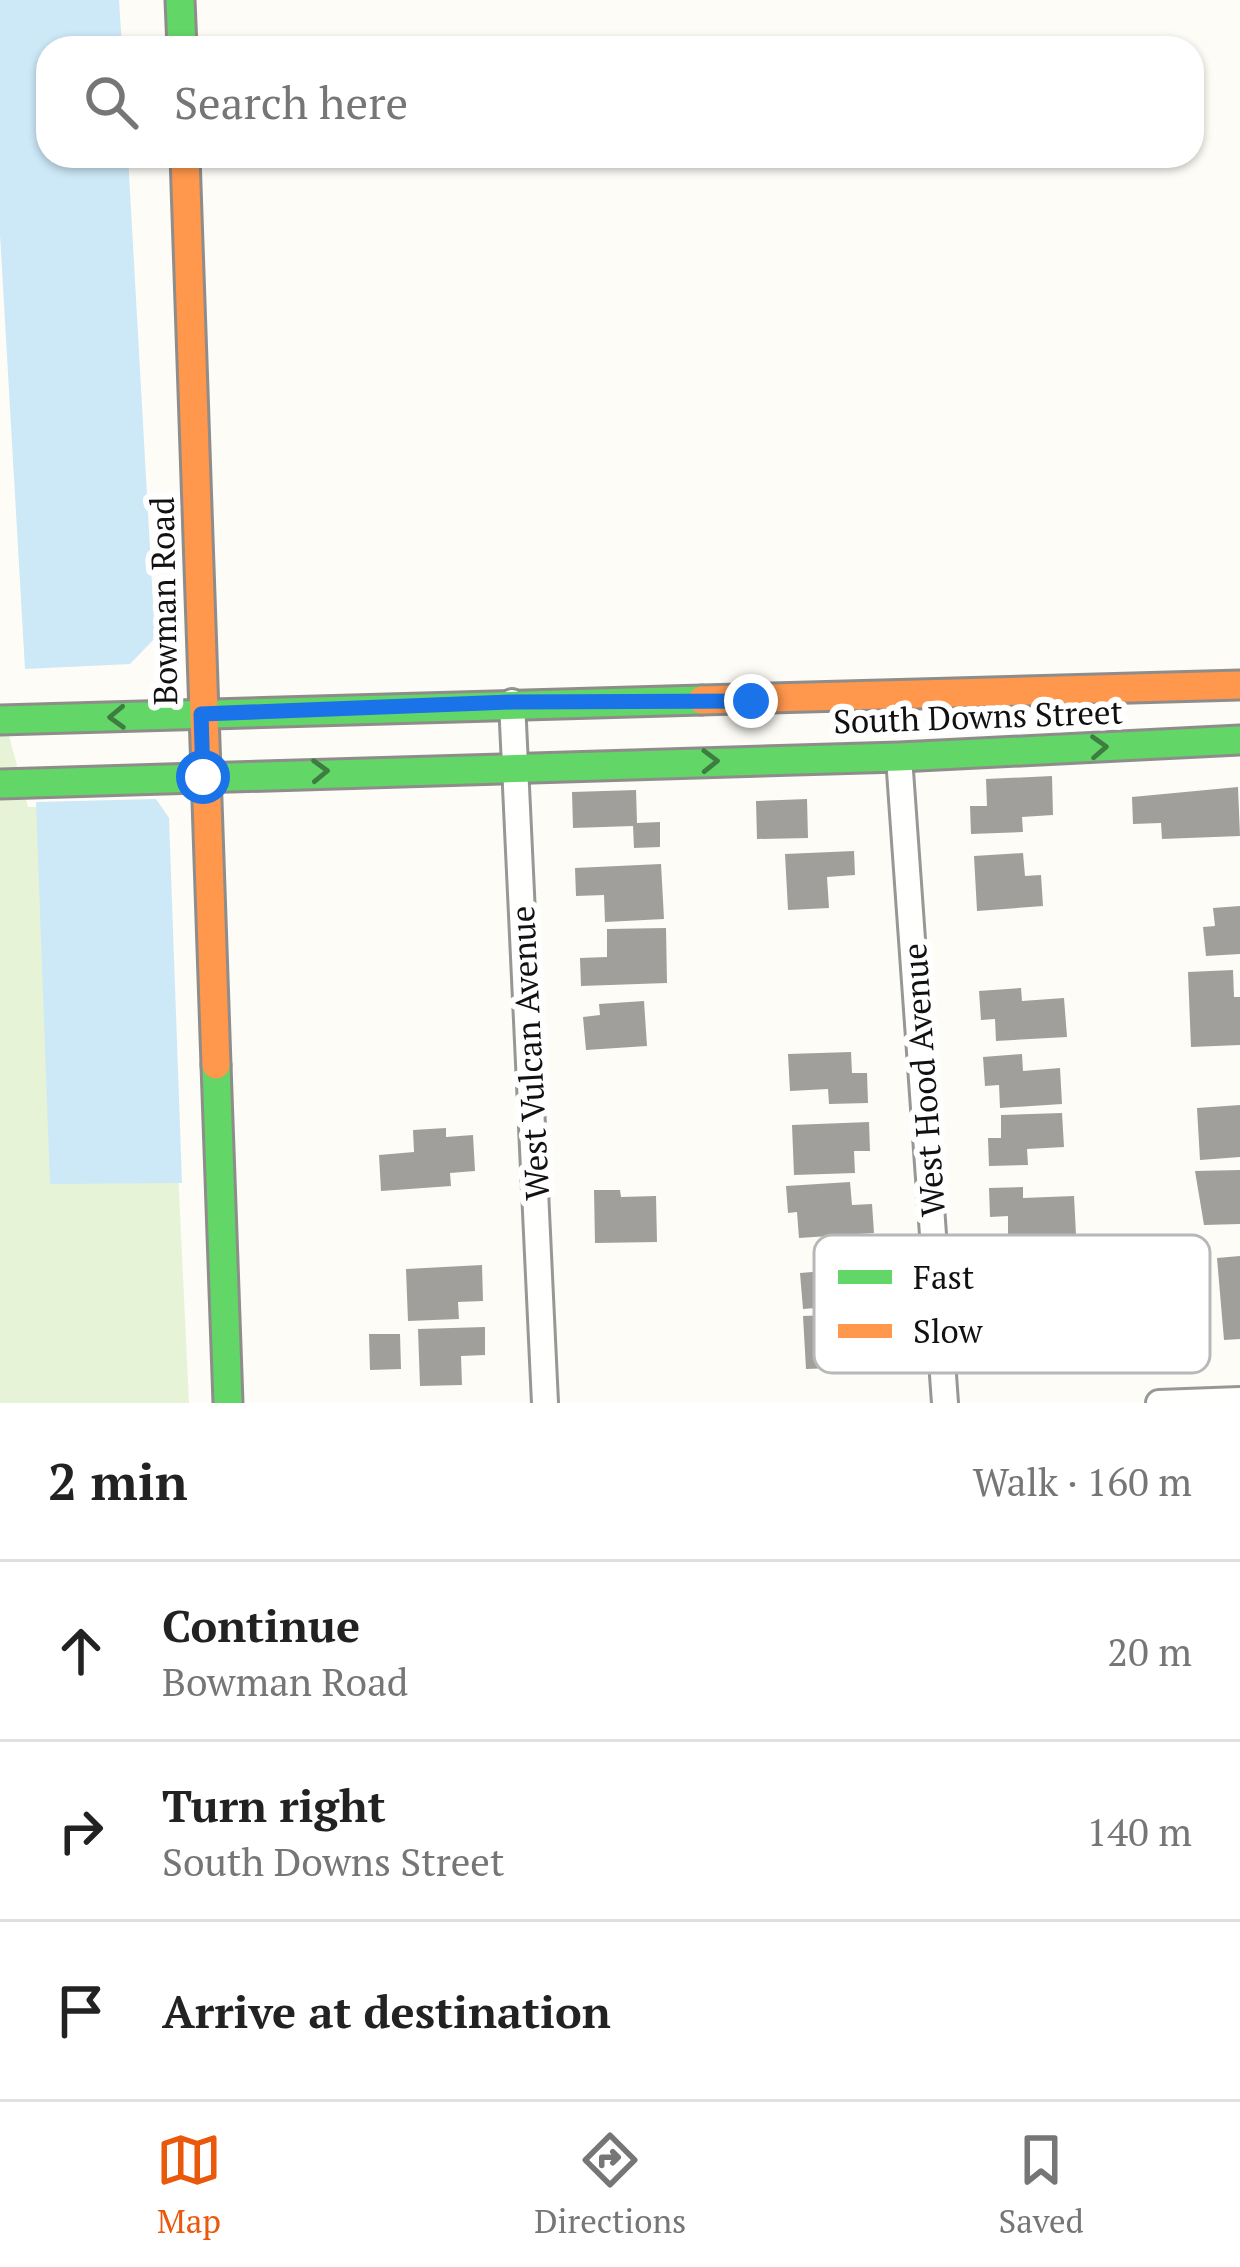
<!DOCTYPE html>
<meta charset="utf-8">
<style>
body{margin:0;font-family:"PT Serif",serif;background:#f6f6f6;color:#222}
.stop{position:absolute;width:36px;height:36px;margin:-27px;border:9px solid #1a73e8;border-radius:50%;background:#fff}
.stop.end{background:#1a73e8;border-color:#fff;box-shadow:0 3px 12px #0008}
.list{margin:0;padding:0;list-style:none}
h2{display:flex;justify-content:space-between;align-items:center;height:156px;margin:0;padding:0 48px;font-size:51px}
h2 small{font-size:39px;font-weight:400;color:#767676}
.list li{display:grid;grid-template-columns:78px 1fr auto;gap:36px;align-items:center;box-sizing:border-box;height:180px;padding:0 48px;border-top:3px solid #e0e0e0}
.list b{display:block;font-size:45px;white-space:nowrap}
.list p{margin:0;font-size:39px;white-space:nowrap;color:#767676}
.list em{font-size:39px;font-style:normal;color:#767676}
.icon{flex:none;width:66px;height:66px;fill:none;stroke:currentColor;stroke-width:2;stroke-linecap:round;stroke-linejoin:round}
.map{position:relative;flex:none;width:1240px;height:1403px;overflow:hidden}
.search{position:absolute;background:#fff;box-shadow:0 3px 9px #0004;left:36px;right:36px;top:36px;height:132px;display:flex;align-items:center;gap:30px;box-sizing:border-box;padding:0 42px;border-radius:36px;color:#767676;font-size:45px}
.sheet{height:696px;background:#fff}
nav{display:flex;justify-content:space-around;align-items:center;box-sizing:border-box;height:168px;border-top:3px solid #e0e0e0;background:#fff;font-size:33px;color:#767676}
nav a{display:grid;justify-items:center;gap:6px}
nav .on{color:#ea580c}
.map>svg:first-child{display:block}
.green{fill:#e7f3d7}
.water{fill:#cde8f7}
.building{fill:#a19f9c}
.lines{fill:none;stroke-linecap:round;stroke-linejoin:round}
.street-casing{stroke:#979795;stroke-width:30}
.fast-casing{stroke:#8e8d8b;stroke-width:33}
.slow-casing{stroke:#8e8d8b;stroke-width:33}
.street{stroke:#fffffe;stroke-width:24}
.fast{stroke:#63d668;stroke-width:27}
.slow{stroke:#ff974d;stroke-width:27}
.oneway{stroke:#3e7d41}
.route{stroke:#1a73e8;stroke-width:15}
.labels{text-anchor:middle;dominant-baseline:central;stroke-width:12;stroke-linejoin:round;paint-order:stroke}
.street-label{font-size:33px;fill:#111;stroke:#fff}
.key{fill:#fff;stroke:#b8b8b8;stroke-width:3}
.key-label{font-size:33px;fill:#111}
</style>
<div class="map">
<svg width="1240" height="1403" viewBox="0 0 1240 1403">
<rect width="100%" height="100%" fill="#fdfcf7"/>
<!-- green -->
<path class="green" d="M 0,702 L 28,807 L 161,809 L 189,1403 L 0,1403 Z"/>
<!-- water -->
<g class="water">
<path d="M 0,0 L 119,0 L 122,48 L 48,48 L 48,156 L 128,156 L 155,638 L 130,664 L 25,669 L 0,234 Z"/>
<path d="M 156,799 L 169,818 L 182,1183 L 50,1184 L 36,802 Z"/>
</g>
<!-- building -->
<g class="building">
<path d="M 1052,776 L 1053,815 L 1022,817 L 1023,832 L 971,834 L 970,806 L 987,806 L 986,779 Z"/>
<path d="M 1238,787 L 1240,836 L 1162,839 L 1161,823 L 1133,824 L 1132,797 Z"/>
<path d="M 636,790 L 637,823 L 660,822 L 660,847 L 634,848 L 633,826 L 573,828 L 572,792 Z"/>
<path d="M 807,799 L 808,838 L 757,839 L 756,801 Z"/>
<path d="M 854,851 L 855,875 L 827,877 L 829,908 L 788,910 L 785,854 Z"/>
<path d="M 1023,853 L 1025,876 L 1041,875 L 1043,906 L 977,911 L 974,856 Z"/>
<path d="M 661,864 L 664,919 L 605,922 L 604,895 L 576,896 L 575,868 Z"/>
<path d="M 1240,906 L 1240,954 L 1206,956 L 1203,927 L 1215,926 L 1213,908 Z"/>
<path d="M 666,928 L 667,983 L 581,986 L 580,958 L 607,957 L 607,929 Z"/>
<path d="M 1233,970 L 1234,997 L 1240,997 L 1240,1045 L 1191,1047 L 1188,972 Z"/>
<path d="M 1021,988 L 1022,1001 L 1064,998 L 1067,1037 L 996,1041 L 995,1019 L 981,1020 L 979,991 Z"/>
<path d="M 644,1001 L 647,1046 L 586,1050 L 583,1017 L 600,1015 L 599,1004 Z"/>
<path d="M 851,1052 L 852,1073 L 867,1073 L 868,1103 L 829,1104 L 828,1089 L 790,1091 L 788,1054 Z"/>
<path d="M 1022,1054 L 1023,1071 L 1060,1068 L 1062,1104 L 1000,1108 L 999,1085 L 985,1086 L 983,1057 Z"/>
<path d="M 1240,1105 L 1240,1157 L 1200,1160 L 1197,1108 Z"/>
<path d="M 1062,1113 L 1064,1147 L 1027,1149 L 1028,1165 L 989,1166 L 988,1138 L 1001,1138 L 1001,1115 Z"/>
<path d="M 869,1122 L 870,1151 L 854,1151 L 855,1173 L 794,1175 L 792,1125 Z"/>
<path d="M 446,1128 L 446,1137 L 473,1135 L 475,1171 L 450,1173 L 451,1186 L 381,1191 L 379,1155 L 414,1152 L 413,1130 Z"/>
<path d="M 1240,1170 L 1240,1224 L 1204,1225 L 1195,1171 Z"/>
<path d="M 850,1182 L 852,1205 L 872,1204 L 874,1233 L 799,1238 L 797,1212 L 788,1213 L 786,1186 Z"/>
<path d="M 1023,1187 L 1023,1198 L 1074,1196 L 1076,1235 L 1008,1237 L 1008,1216 L 990,1217 L 989,1188 Z"/>
<path d="M 594,1190 L 620,1190 L 621,1197 L 656,1196 L 657,1242 L 595,1243 Z"/>
<path d="M 875,1253 L 877,1280 L 863,1281 L 864,1304 L 803,1309 L 800,1273 L 836,1270 L 835,1256 Z"/>
<path d="M 1240,1256 L 1240,1339 L 1224,1340 L 1217,1258 Z"/>
<path d="M 482,1265 L 483,1301 L 458,1302 L 459,1319 L 408,1321 L 406,1269 Z"/>
<path d="M 879,1313 L 881,1345 L 859,1346 L 860,1367 L 806,1369 L 803,1316 Z"/>
<path d="M 485,1327 L 485,1355 L 461,1356 L 462,1385 L 420,1386 L 418,1329 Z"/>
<path d="M 369,1334 L 400,1334 L 401,1369 L 370,1370 Z"/>
</g>
<g class="lines">
<!-- street casing -->
<g class="street-casing">
<g id="street">
<path d="M 512,702 L 545,1403"/>
<path d="M 899,757 L 945,1403"/>
<path d="M 1159,1403 L 1240,1400"/>
</g>
</g>
<!-- fast casing -->
<g class="fast-casing">
<g id="fast">
<path d="M 180,0 L 182,48"/>
<path d="M 0,720 L 702,700"/>
<path d="M 0,784 L 899,757 L 1240,740"/>
<path d="M 216,1065 L 228,1403"/>
</g>
</g>
<!-- slow casing -->
<g class="slow-casing">
<g id="slow">
<path d="M 185,156 L 216,1065"/>
<path d="M 702,700 L 1240,685"/>
</g>
</g>
<!-- street -->
<use href="#street" class="street"/>
<!-- fast -->
<use href="#fast" class="fast"/>
<!-- slow -->
<use href="#slow" class="slow"/>
</g>
<!-- one-way arrows -->
<defs><path id="oneway-chevron" d="M-2-3.5L2.5 0L-2 3.5" fill="none" stroke-width="1.6" stroke-linecap="round" stroke-linejoin="round" transform="scale(3)"/></defs>
<g class="oneway">
<use href="#oneway-chevron" transform="translate(117 717) rotate(178)"/>
<use href="#oneway-chevron" transform="translate(1099 747) rotate(-3)"/>
<use href="#oneway-chevron" transform="translate(710 761) rotate(-1)"/>
<use href="#oneway-chevron" transform="translate(320 771) rotate(-2)"/>
</g>
<g class="lines">
<!-- route -->
<path class="route" d="M 203,777 L 201,714 L 512,702 L 751,701"/>
</g>
<g class="labels">
<!-- street labels -->
<g class="street-label">
<text transform="translate(163 601) rotate(-91)">Bowman Road</text>
<text transform="translate(978 716) rotate(-2)">South Downs Street</text>
<text transform="translate(529 1053) rotate(-93)">West Vulcan Avenue</text>
<text transform="translate(923 1080) rotate(-94)">West Hood Avenue</text>
</g>
</g>
<!-- legend -->
<rect x="814" y="1235" width="396" height="138" rx="18" class="key"/>
<rect x="838" y="1270" width="54" height="14" fill="#63d668"/>
<rect x="838" y="1324" width="54" height="14" fill="#ff974d"/>
<g class="key-label">
<text x="913" y="1289">Fast</text>
<text x="913" y="1343">Slow</text>
</g>
</svg>
<div class="stop" style="left:203px;top:777px"></div>
<div class="stop end" style="left:751px;top:701px"></div>
<div class="search"><svg class="icon" aria-label="search" viewBox="0 0 24 24"><circle cx="10" cy="10" r="6"/><path d="M15 15l6 6"/></svg>Search here</div>
</div>
<section class="sheet">
<h2>2 min<small>Walk · 160 m</small></h2>
<ul class="list">
<li><svg class="icon" aria-label="ahead" viewBox="0 0 24 24"><path d="M12 20V5M6 11l6-6 6 6"/></svg><div><b>Continue</b><p>Bowman Road</p></div><em>20 m</em></li>
<li><svg class="icon" aria-label="right" viewBox="0 0 24 24"><path d="M7 20v-9h11M14 6l5 5-5 5"/></svg><div><b>Turn right</b><p>South Downs Street</p></div><em>140 m</em></li>
<li><svg class="icon" aria-label="arrive" viewBox="0 0 24 24"><path d="M6 21V4h12l-3 4 3 4H6"/></svg><div><b>Arrive at destination</b></div></li>
</ul>
</section>
<nav>
<a class="on"><svg class="icon" aria-label="map" viewBox="0 0 24 24"><path d="M3 6l6-2 6 2 6-2v14l-6 2-6-2-6 2zM9 4v14M15 6v14"/></svg>Map</a>
<a><svg class="icon" aria-label="directions" viewBox="0 0 24 24"><path d="M12 3l9 9-9 9-9-9zM9 14v-3h6M13 9l2 2-2 2"/></svg>Directions</a>
<a><svg class="icon" aria-label="saved" viewBox="0 0 24 24"><path d="M7 4h10v16l-5-4-5 4z"/></svg>Saved</a>
</nav>
